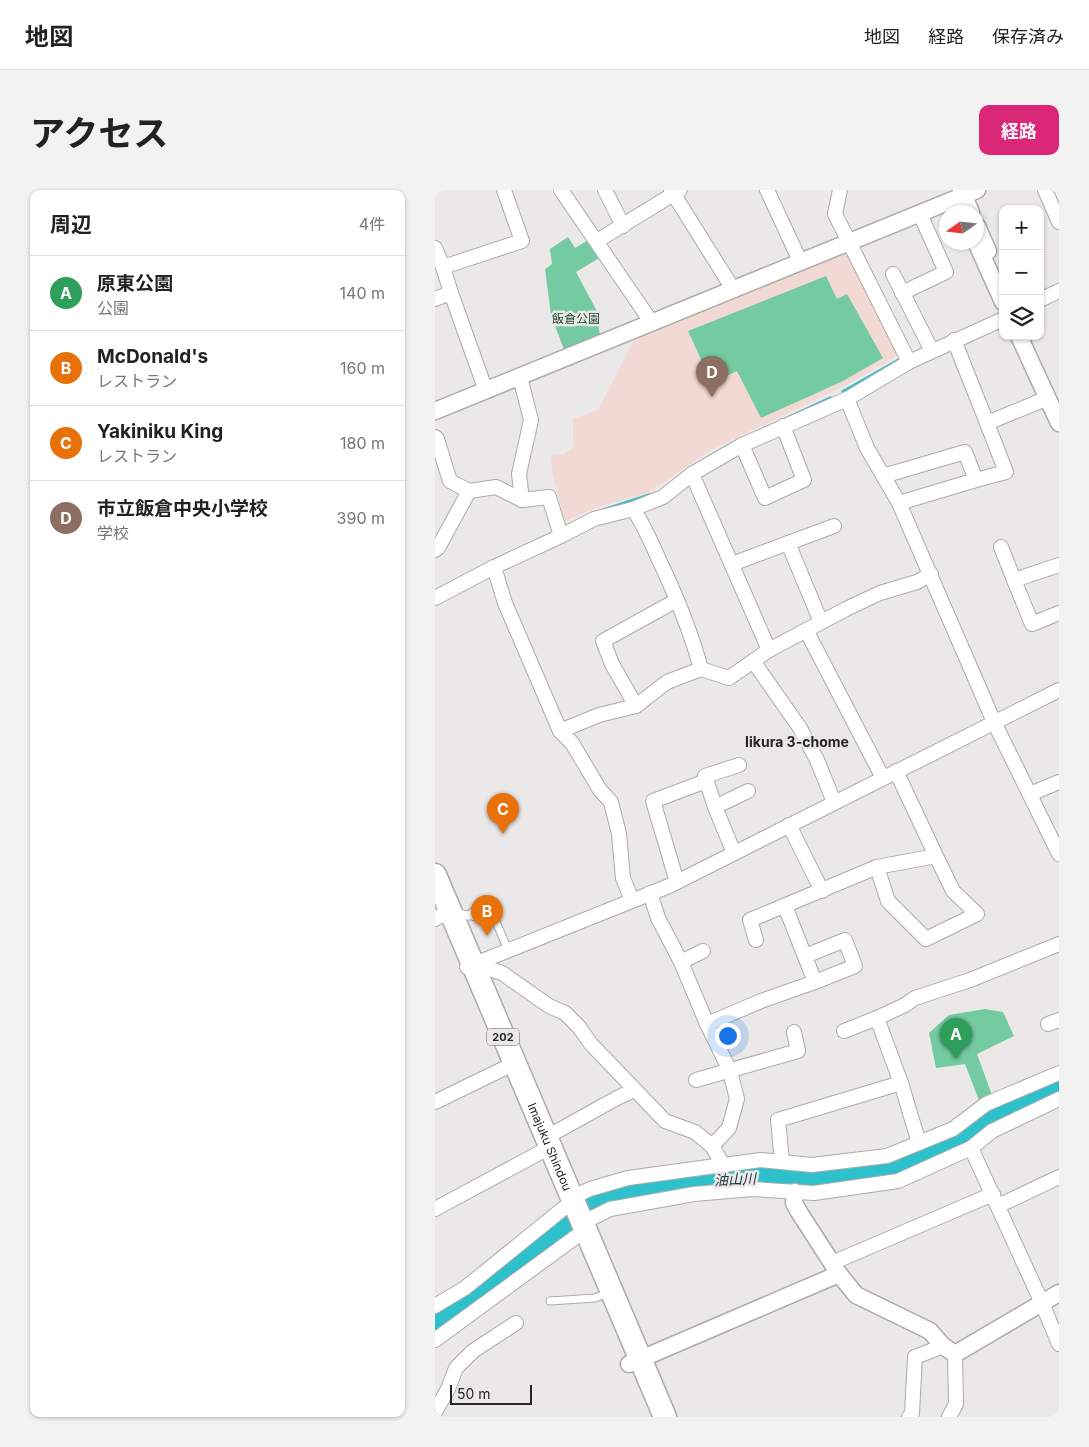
<!DOCTYPE html>
<html lang="ja">
<meta charset="utf-8">
<style>
body{margin:0;font-family:Inter,"Noto Sans JP",sans-serif;background:#f2f2f2;color:#222}
.controls{position:absolute;right:15px;top:15px;display:grid;overflow:hidden;border-radius:10px;box-shadow:0 1px 4px #0004}
.controls button{width:45px;height:45px;display:grid;place-items:center;padding:0;border:0;border-bottom:1px solid #e0e0e0;background:#fff;color:#222;font:25px sans-serif}
.compass{position:absolute;left:504px;top:15px;width:45px;height:45px;border-radius:50%;background:#fff;box-shadow:0 1px 4px #0004;rotate:256deg}
.scale{position:absolute;left:15px;bottom:12px;width:82px;box-sizing:border-box;padding-left:5px;border:2px solid #262526;border-top:0;font-size:14px;line-height:18px;white-space:nowrap;color:#262526;-webkit-text-stroke:4px #ebe8ea;paint-order:stroke}
.you{position:absolute;left:292px;top:845px;width:18px;height:18px;margin:-12px;border:4px solid #fff;border-radius:50%;background:#1a73e8;box-shadow:0 0 0 8px #1a73e833}
.badge{display:grid;place-items:center;width:32px;height:32px;border-radius:50%;background:#db2777;color:#fff;font-size:16px;font-weight:700}
.pin{position:absolute;translate:-50% -41px;filter:drop-shadow(0 1px 2px #0008)}
.pin::after{content:'';position:absolute;top:26px;width:18px;height:15px;background:inherit;clip-path:polygon(0 0,100% 0,50% 100%)}
.list{margin:0;padding:0;list-style:none}
h2{display:flex;justify-content:space-between;align-items:center;height:65px;margin:0;padding:0 20px;font-size:21px}
h2 small{font-size:16px;font-weight:400;color:#767676}
.list li{display:grid;grid-template-columns:32px 1fr auto;gap:15px;align-items:center;box-sizing:border-box;height:75px;padding:0 20px;border-top:1px solid #e0e0e0}
.list b{display:block;font-size:19px;white-space:nowrap}
.list p{margin:0;font-size:16px;white-space:nowrap;color:#767676}
.list em{font-size:16px;font-style:normal;color:#767676}
.icon{flex:none;width:28px;height:28px;fill:none;stroke:currentColor;stroke-width:2;stroke-linecap:round;stroke-linejoin:round}
.map{position:relative;flex:none;width:624px;height:1227px;overflow:hidden;border-radius:10px}
header{display:flex;align-items:center;gap:30px;box-sizing:border-box;height:70px;padding:0 25px;background:#fff;border-bottom:1px solid #e0e0e0}
header strong{font-size:24px}
nav{display:flex;gap:28px;margin-inline-start:auto;font-size:18px}
.intro{display:flex;align-items:center;justify-content:space-between;box-sizing:border-box;height:120px;padding:0 30px}
h1{margin:0;font-size:35px}
.button{padding:12px 22px;border-radius:10px;background:#db2777;color:#fff;font-size:18px;font-weight:700}
main{display:flex;gap:30px;padding:0 30px}
aside{flex:1;background:#fff;border-radius:10px;box-shadow:0 1px 4px #0004}
.map>svg:first-child{display:block}
.education{fill:#f3d9d3}
.green{fill:#74caa1}
.water{fill:#2fc1cb}
.lines{fill:none;stroke-linecap:round;stroke-linejoin:round}
.river{stroke:#2fc1cb;stroke-width:20}
.service-casing{stroke:#acaaac;stroke-width:9}
.minor-casing{stroke:#acaaac;stroke-width:16}
.tertiary-casing{stroke:#acaaac;stroke-width:19}
.trunk-casing{stroke:#acaaac;stroke-width:25}
.service{stroke:#fff;stroke-width:7}
.minor{stroke:#fff;stroke-width:14}
.tertiary{stroke:#fff;stroke-width:16}
.trunk{stroke:#fff;stroke-width:22}
.labels{text-anchor:middle;dominant-baseline:central;stroke-width:5;stroke-linejoin:round;paint-order:stroke}
.shield{fill:#ebe8ea;stroke:#616061;stroke-width:1}
.shield-label{font-size:11px;font-weight:bold;fill:#262526}
.park-label{font-size:12px;fill:#204b37;stroke:#ebe8ea}
.street-label{font-size:12px;fill:#262526;stroke:#ebe8ea}
.neighbourhood-label{font-size:14px;font-weight:bold;fill:#262526;stroke:#ebe8ea}
.water-label{font-size:14px;font-style:italic;fill:#1b3234;stroke:#ebe8ea}
</style>
<header>
<strong>地図</strong>
<nav><a>地図</a><a>経路</a><a>保存済み</a></nav>
</header>
<div class="intro"><h1>アクセス</h1><a class="button">経路</a></div>
<main>
<aside>
<h2>周辺<small>4件</small></h2>
<ul class="list">
<li><span class="badge" style="background:#2e9e5b">A</span><div><b>原東公園</b><p>公園</p></div><em>140 m</em></li>
<li><span class="badge" style="background:#e8710a">B</span><div><b>McDonald's</b><p>レストラン</p></div><em>160 m</em></li>
<li><span class="badge" style="background:#e8710a">C</span><div><b>Yakiniku King</b><p>レストラン</p></div><em>180 m</em></li>
<li><span class="badge" style="background:#8d6e63">D</span><div><b>市立飯倉中央小学校</b><p>学校</p></div><em>390 m</em></li>
</ul>
</aside>
<div class="map">
<svg width="624" height="1227" viewBox="0 0 624 1227">
<rect width="100%" height="100%" fill="#ebe8ea"/>
<!-- education -->
<path class="education" d="M 412,61 L 463,165 L 413,194 L 274,261 L 213,303 L 163,317 L 130,331 L 117,282 L 116,265 L 129,264 L 138,257 L 138,229 L 163,220 L 199,150 Z"/>
<!-- green -->
<g class="green">
<path d="M 133,47 L 140,58 L 155,49 L 166,67 L 141,82 L 163,123 L 165,150 L 131,165 L 116,125 L 110,79 L 117,74 L 115,59 Z"/>
<path d="M 391,86 L 402,109 L 412,104 L 448,168 L 406,192 L 326,228 L 302,181 L 277,193 L 253,141 Z"/>
<path d="M 550,819 L 568,822 L 579,846 L 542,864 L 558,908 L 545,913 L 530,874 L 501,878 L 494,843 L 514,825 Z"/>
</g>
<!-- water -->
<g class="water">
<path d="M 464,168 L 465,172 L 408,204 L 406,201 Z"/>
<path d="M 396,206 L 397,209 L 316,247 L 314,244 Z"/>
<path d="M 215,303 L 216,306 L 167,323 L 166,319 Z"/>
</g>
<g class="lines">
<!-- river -->
<path class="river" d="M 0,1134 L 69,1083 L 155,1014 L 204,997 L 266,993 L 313,987 L 377,989 L 451,980 L 489,967 L 530,945 L 560,925 L 624,895"/>
<!-- service casing -->
<g class="service-casing">
<g id="service">
<path d="M 23,723 L 46,728 L 59,727 L 73,760"/>
<path d="M 33,726 L 40,720 L 49,718 L 59,727"/>
<path d="M 115,1111 L 160,1108 L 165,1106"/>
</g>
</g>
<!-- minor casing -->
<g class="minor-casing">
<g id="minor">
<path d="M 126,0 L 217,133"/>
<path d="M 170,0 L 188,36"/>
<path d="M 236,0 L 298,99"/>
<path d="M 332,0 L 365,71"/>
<path d="M 405,0 L 400,24 L 474,172"/>
<path d="M 610,0 L 624,32"/>
<path d="M 162,51 L 245,0"/>
<path d="M 0,58 L 8,77"/>
<path d="M 458,84 L 497,161"/>
<path d="M 16,103 L 8,77 L 87,51 L 69,0"/>
<path d="M 467,103 L 511,82 L 485,24"/>
<path d="M 0,109 L 16,103 L 51,201"/>
<path d="M 605,110 L 624,101"/>
<path d="M 519,150 L 552,233"/>
<path d="M 85,187 L 96,230 L 84,284 L 87,310"/>
<path d="M 412,209 L 432,258 L 464,313 L 559,532 L 624,664"/>
<path d="M 0,247 L 2,249 L 15,291 L 34,301 L 61,297 L 87,310 L 114,307 L 126,346"/>
<path d="M 307,255 L 330,308 L 369,290 L 348,236"/>
<path d="M 257,284 L 334,460"/>
<path d="M 448,286 L 530,262 L 541,290 L 464,313"/>
<path d="M 541,290 L 571,282 L 552,233 L 613,208"/>
<path d="M 198,319 C 210,336 217,355 226,374 C 242,408 256,442 266,479"/>
<path d="M 353,353 L 386,432"/>
<path d="M 566,357 L 579,390 L 624,375"/>
<path d="M 0,360 L 3,358 L 34,301"/>
<path d="M 297,374 L 399,336"/>
<path d="M 59,377 L 70,413 L 125,541 L 164,525 L 201,516 L 232,492 L 266,479 L 294,488 L 334,460 L 411,419 L 445,403 L 482,392 L 496,384"/>
<path d="M 579,390 L 597,434 L 624,423"/>
<path d="M 0,408 L 59,377 L 126,346 L 159,329 L 198,319 L 228,307 L 257,284 L 307,255 L 412,209 L 474,172 L 568,129"/>
<path d="M 371,440 L 448,588"/>
<path d="M 318,471 L 365,538 L 382,570 L 399,612"/>
<path d="M 201,516 L 177,474 L 168,451 L 242,410"/>
<path d="M 125,541 L 137,553 L 165,600 L 176,612 L 184,644 L 188,688 L 197,710"/>
<path d="M 461,581 L 501,666 L 442,677 L 453,711 L 491,749 L 542,724 L 518,701 L 501,666"/>
<path d="M 595,604 L 624,592"/>
<path d="M 280,617 L 313,601"/>
<path d="M 354,635 L 387,701"/>
<path d="M 299,663 L 280,617 L 270,586 L 304,575"/>
<path d="M 242,692 L 218,611 L 271,591"/>
<path d="M 215,703 L 223,728 L 246,772 L 272,834 L 295,881 L 302,909 L 294,938 L 277,956"/>
<path d="M 350,716 L 380,792 L 420,776 L 410,750 L 370,766"/>
<path d="M 0,729 L 5,726"/>
<path d="M 321,750 L 315,730 L 442,677"/>
<path d="M 246,772 L 268,761"/>
<path d="M 38,774 L 67,783 L 114,816 L 130,823 L 144,837 L 156,854 L 230,931 L 260,942 L 277,956 L 288,975"/>
<path d="M 32,777 L 234,696 L 624,500"/>
<path d="M 272,834 L 326,811 L 380,792"/>
<path d="M 613,834 L 624,830"/>
<path d="M 409,841 L 442,828"/>
<path d="M 261,890 L 363,861 L 359,842"/>
<path d="M 0,912 L 70,878"/>
<path d="M 110,948 L 182,908 L 199,900"/>
<path d="M 484,953 L 466,893 L 442,828 L 470,815 L 480,808 L 535,790 L 624,754"/>
<path d="M 536,958 L 607,1113 L 624,1154"/>
<path d="M 347,972 L 343,930 L 466,893"/>
<path d="M 136,1008 L 155,999 L 193,988 L 288,975 L 326,970 L 377,975 L 452,966 L 518,939 L 551,914 L 624,883"/>
<path d="M 563,1016 L 624,987"/>
<path d="M 0,1019 L 106,962"/>
<path d="M 147,1033 L 175,1019 L 259,1004 L 317,999 L 379,1003 L 463,991 L 536,958 L 557,941 L 624,909"/>
<path d="M 397,1073 L 558,1004"/>
<path d="M 0,1116 L 30,1098 L 129,1018"/>
<path d="M 0,1150 L 142,1046"/>
<path d="M 0,1222 L 13,1199 L 21,1178 L 38,1161 L 81,1133"/>
<path d="M 474,1227 L 477,1223 L 480,1167 L 508,1156"/>
<path d="M 514,1227 L 521,1214 L 520,1164"/>
</g>
</g>
<!-- tertiary casing -->
<g class="tertiary-casing">
<g id="tertiary">
<path d="M 526,0 L 536,22"/>
<path d="M 542,36 L 553,61"/>
<path d="M 541,52 L 568,112"/>
<path d="M 584,146 L 624,233"/>
<path d="M 0,221 L 542,0"/>
<path d="M 360,1002 L 359,1013 L 364,1022 L 404,1084 L 421,1105 L 495,1141 L 508,1156 L 520,1164 L 624,1103"/>
<path d="M 194,1174 L 404,1084"/>
</g>
</g>
<!-- trunk casing -->
<g class="trunk-casing">
<g id="trunk">
<path id="s1" d="M 0,685 L 230,1227"/>
</g>
</g>
<!-- service -->
<use href="#service" class="service"/>
<!-- minor -->
<use href="#minor" class="minor"/>
<!-- tertiary -->
<use href="#tertiary" class="tertiary"/>
<!-- trunk -->
<use href="#trunk" class="trunk"/>
</g>
<g class="labels">
<!-- shield labels -->
<rect class="shield" x="52" y="838.5" width="32" height="17" rx="4"/>
<g class="shield-label">
<text x="68" y="847">202</text>
</g>
<!-- park labels -->
<g class="park-label">
<text x="141" y="128">飯倉公園</text>
</g>
<!-- street labels -->
<g class="street-label">
<text stroke="none"><textPath href="#s1" startOffset="295">Imajuku Shindou</textPath></text>
</g>
<!-- neighbourhood labels -->
<g class="neighbourhood-label">
<text x="362" y="551">Iikura 3-chome</text>
</g>
<!-- water labels -->
<g class="water-label">
<text transform="translate(300 989) rotate(-3)">油山川</text>
</g>
</g>
</svg>
<div class="controls">
<button>+</button>
<button>−</button>
<button><svg class="icon" aria-label="layers" viewBox="0 0 24 24"><path d="M12 4l9 5-9 5-9-5zM3 14l9 5 9-5"/></svg></button>
</div>
<svg class="compass" viewBox="-18 -18 36 36"><path d="M0-13l5 13h-10z" fill="#e53935"/><path d="M0 13l5-13h-10z" fill="#767676"/></svg>
<div class="scale">50 m</div>
<div class="you"></div>
<div class="pin badge" style="left:521px;top:869px;background:#2e9e5b">A</div>
<div class="pin badge" style="left:52px;top:746px;background:#e8710a">B</div>
<div class="pin badge" style="left:68px;top:644px;background:#e8710a">C</div>
<div class="pin badge" style="left:277px;top:207px;background:#8d6e63">D</div>
</div>
</main>
